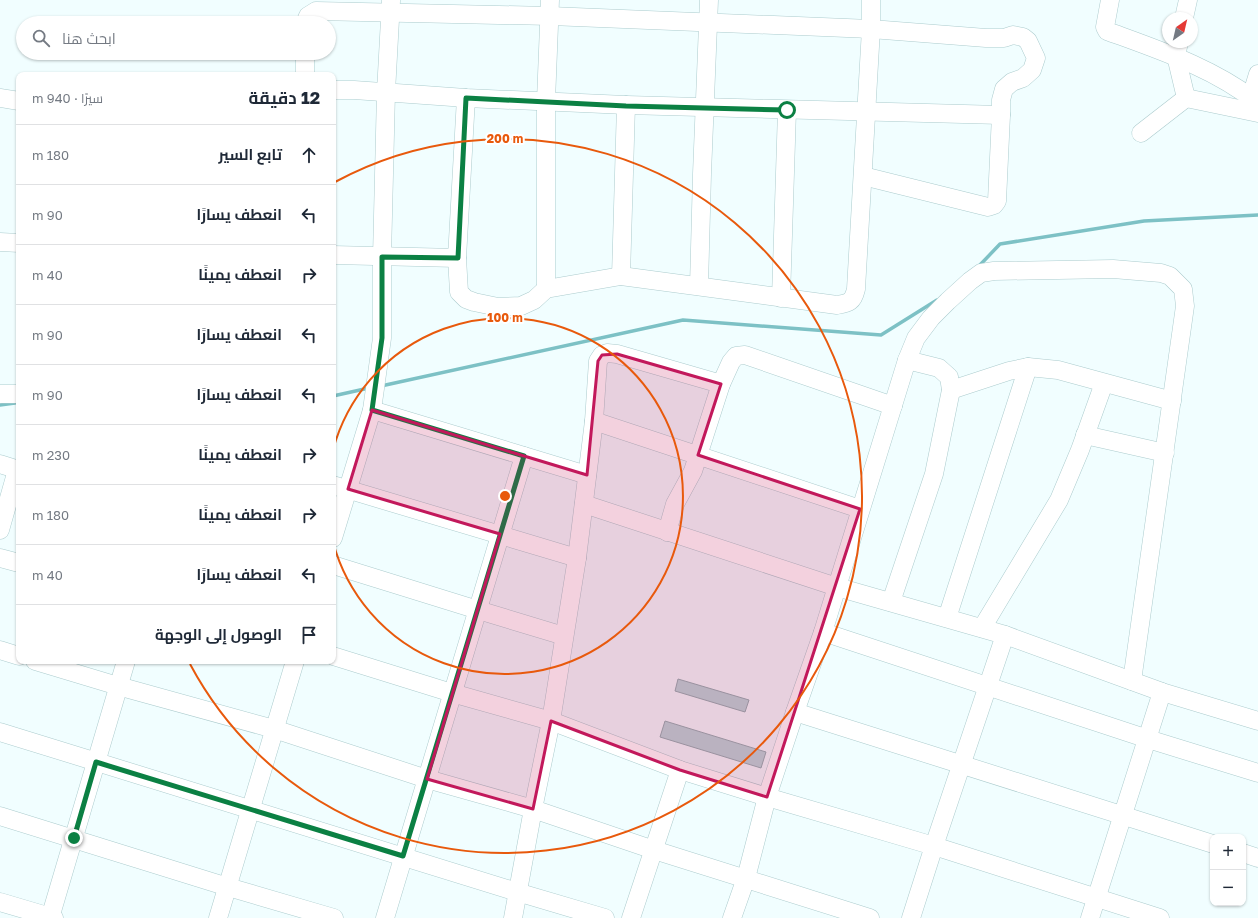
<!DOCTYPE html>
<html lang="ar">
<meta charset="utf-8">
<style>
body{margin:0;font-family:"Golos Text",Cairo,sans-serif;background:#f2f2f3;color:#1f2937;direction:rtl}
.controls{position:absolute;right:12px;bottom:12px;display:grid;overflow:hidden;border-radius:8px;box-shadow:0 1px 3px #0004}
.controls button{width:36px;height:36px;display:grid;place-items:center;padding:0;border:0;border-bottom:1px solid #e0e1e3;background:#fff;color:#1f2937;font:20px sans-serif}
.compass{position:absolute;left:1162px;top:12px;width:36px;height:36px;border-radius:50%;background:#fff;box-shadow:0 1px 3px #0004;rotate:34deg}
.stop{position:absolute;width:12px;height:12px;margin:-9px;border:3px solid #0b8043;border-radius:50%;background:#fff}
.stop.end{background:#0b8043;border-color:#fff;box-shadow:0 1px 4px #0008}
.list{margin:0;padding:0;list-style:none}
h2{display:flex;justify-content:space-between;align-items:center;height:52px;margin:0;padding:0 16px;font-size:17px}
h2 small{font-size:13px;font-weight:400;color:#747a83}
.list li{display:grid;grid-template-columns:26px 1fr auto;gap:12px;align-items:center;box-sizing:border-box;height:60px;padding:0 16px;border-top:1px solid #e0e1e3}
.list b{display:block;font-size:15px;white-space:nowrap}
.list em{font-size:13px;font-style:normal;color:#747a83}
.icon{flex:none;width:22px;height:22px;fill:none;stroke:currentColor;stroke-width:2;stroke-linecap:round;stroke-linejoin:round}
.map{position:relative;flex:none;width:1258px;height:918px;overflow:hidden;direction:ltr}
.search{position:absolute;background:#fff;box-shadow:0 1px 3px #0004;left:16px;top:16px;width:320px;height:44px;display:flex;align-items:center;gap:10px;box-sizing:border-box;padding:0 14px;border-radius:22px;color:#747a83;font-size:15px}
.panel{position:absolute;background:#fff;box-shadow:0 1px 3px #0004;left:16px;top:72px;width:320px;height:592px;border-radius:8px;direction:rtl}
.map>svg:first-child{display:block}
.lines{fill:none;stroke-linecap:round;stroke-linejoin:round}
.stream{stroke:#7dc1c5;stroke-width:3.5}
.building{fill:#b8d9da;stroke:#90b0b1}
.minor-casing{stroke:#acccce;stroke-width:19}
.minor{stroke:#fff;stroke-width:18}
.route{stroke:#0b8043;stroke-width:5}
.marked{fill:#c2185b;fill-opacity:0.2;stroke:#c2185b;stroke-width:3;stroke-linejoin:round}
.ring{fill:none;stroke:#e8590c;stroke-width:2}
.centre{fill:#e8590c;stroke:#fff;stroke-width:2}
.ring-label{font-size:12px;text-anchor:middle;font-weight:bold;fill:#e8590c;stroke:#fff;stroke-width:4;stroke-linejoin:round;paint-order:stroke}
</style>
<div class="map">
<svg width="1258" height="918" viewBox="0 0 1258 918">
<rect width="100%" height="100%" fill="#f1feff"/>
<g class="lines">
<!-- stream -->
<g class="stream">
<path d="M 979,266 L 1000,244 L 1144,221 L 1258,215"/>
<path d="M 381,386 L 683,320 L 881,335 L 937,300"/>
<path d="M 333,396 L 369,388"/>
<path d="M 0,405 L 15,403"/>
</g>
</g>
<!-- building -->
<g class="building">
<path d="M 678,679 L 749,700 L 745,712 L 675,691 Z"/>
<path d="M 665,721 L 766,752 L 761,768 L 660,737 Z"/>
</g>
<g class="lines">
<!-- minor casing -->
<g class="minor-casing">
<g id="minor">
<path d="M 1110,0 L 1105,27 L 1107,31 C 1159,50 1214,68 1258,103"/>
<path d="M 1184,18 L 1188,0"/>
<path d="M 305,23 L 308,16 L 316,11 L 550,16 L 871,29 L 986,38 L 1004,38 L 1013,35 L 1023,37 L 1028,41 L 1036,58 L 1032,70 L 1023,78 L 1012,82 L 1004,89 L 1001,100 L 1001,115 L 997,201 L 994,205 L 988,207 L 863,176"/>
<path d="M 1179,42 L 1176,56 L 1186,98"/>
<path d="M 305,75 L 305,53"/>
<path d="M 333,90 L 354,90 L 466,98 L 626,105 L 1001,115"/>
<path d="M 1251,97 L 1258,74"/>
<path d="M 0,98 L 19,101"/>
<path d="M 1186,98 L 1258,113"/>
<path d="M 1141,133 L 1186,98"/>
<path d="M 0,242 L 19,243"/>
<path d="M 333,255 L 457,258 L 466,98"/>
<path d="M 457,258 L 459,292 L 466,299 L 474,302 L 498,307 L 521,306 L 534,300 L 546,289 L 621,276 L 837,305 C 849,303 853,302 856,289 L 871,29 L 871,0"/>
<path d="M 621,276 L 626,105"/>
<path d="M 699,286 L 702,174 L 709,0"/>
<path d="M 546,289 L 546,101 L 550,0"/>
<path d="M 781,298 L 787,110"/>
<path d="M 951,390 L 1009,371 L 1028,367 L 1058,370 L 1172,401"/>
<path d="M 0,394 L 19,394"/>
<path d="M 372,410 L 587,475"/>
<path d="M 594,421 L 860,509"/>
<path d="M 1085,435 L 1165,453"/>
<path d="M 0,464 L 19,470"/>
<path d="M 333,485 L 577,558"/>
<path d="M 584,504 L 837,587 L 1005,635 L 1162,692 L 1258,721"/>
<path d="M 0,530 L 17,470"/>
<path d="M 667,532 L 675,504 L 693,471 L 721,384 L 731,362 L 736,356 L 745,355 L 893,406"/>
<path d="M 333,538 L 372,410 L 382,338 L 382,257 L 386,92 L 391,1"/>
<path d="M 0,558 L 19,563"/>
<path d="M 333,565 L 478,610 L 564,636"/>
<path d="M 891,602 L 934,474 L 951,390 L 949,377 L 939,368 L 907,360"/>
<path d="M 947,618 L 1028,367"/>
<path d="M 982,628 L 1059,500 L 1080,450 L 1104,383"/>
<path d="M 823,632 L 1148,739 L 1258,773"/>
<path d="M 0,650 L 19,656"/>
<path d="M 333,656 L 452,693 L 551,721 L 680,770 L 767,797 L 934,846 L 1160,918"/>
<path d="M 35,661 L 118,686 L 274,729 L 427,779 L 533,809 L 654,850 L 870,918"/>
<path d="M 795,712 L 1213,844"/>
<path d="M 0,732 L 517,892 L 605,918"/>
<path d="M 0,816 L 228,887 L 334,918"/>
<path d="M 1243,853 L 1258,858"/>
<path d="M 0,902 L 54,918"/>
<path d="M 50,918 L 126,661"/>
<path d="M 218,918 L 295,661"/>
<path d="M 385,918 L 524,456"/>
<path d="M 513,918 L 533,809 L 551,721 L 577,558 L 594,421 L 598,361 L 602,355 L 607,353 L 617,354 L 721,384"/>
<path d="M 631,918 L 680,770"/>
<path d="M 732,918 L 746,878 L 767,797 L 795,712 L 823,632 L 907,360 L 916,338 L 931,318 L 948,301 L 970,281 L 981,273 L 994,271 L 1113,269 L 1161,273 L 1170,276 L 1183,289 L 1185,306 L 1132,681"/>
<path d="M 911,918 L 934,846 L 1005,635"/>
<path d="M 1090,918 L 1162,692"/>
</g>
</g>
<!-- minor -->
<use href="#minor" class="minor"/>
</g>
<g class="lines">
<!-- route -->
<path class="route" d="M 74,838 L 96,762 L 403,856 L 524,456 L 372,410 L 382,338 L 382,257 L 458,258 L 466,98 L 626,106 L 787,110"/>
</g>
<!-- marked area -->
<path class="marked" d="M 617,354 L 721,384 L 698,455 L 860,509 L 767,797 L 680,770 L 551,721 L 533,809 L 427,779 L 500,534 L 348,489 L 372,410 L 587,475 L 598,361 L 602,355 Z"/>
<!-- distance rings -->
<g class="ring">
<path d="M333 450A178 178 0 1 1 333 542"/>
<path d="M335 182A357 357 0 1 1 190 664"/>
</g>
<circle cx="505" cy="496" r="6" class="centre"/>
<g class="ring-label">
<text x="505" y="143">200 m</text>
<text x="505" y="322">100 m</text>
</g>
</svg>
<div class="controls">
<button>+</button>
<button>−</button>
</div>
<svg class="compass" viewBox="-18 -18 36 36"><path d="M0-13l5 13h-10z" fill="#e53935"/><path d="M0 13l5-13h-10z" fill="#747a83"/></svg>
<div class="stop" style="left:787px;top:110px"></div>
<div class="stop end" style="left:74px;top:838px"></div>
<div class="search"><svg class="icon" aria-label="search" viewBox="0 0 24 24"><circle cx="10" cy="10" r="6"/><path d="M15 15l6 6"/></svg>ابحث هنا</div>
<section class="panel">
<h2>12 دقيقة<small>سيرًا · 940 m</small></h2>
<ul class="list">
<li><svg class="icon" aria-label="ahead" viewBox="0 0 24 24"><path d="M12 20V5M6 11l6-6 6 6"/></svg><div><b>تابع السير</b></div><em>180 m</em></li>
<li><svg class="icon" aria-label="left" viewBox="0 0 24 24"><path d="M17 20v-9H6M10 6l-5 5 5 5"/></svg><div><b>انعطف يسارًا</b></div><em>90 m</em></li>
<li><svg class="icon" aria-label="right" viewBox="0 0 24 24"><path d="M7 20v-9h11M14 6l5 5-5 5"/></svg><div><b>انعطف يمينًا</b></div><em>40 m</em></li>
<li><svg class="icon" aria-label="left" viewBox="0 0 24 24"><path d="M17 20v-9H6M10 6l-5 5 5 5"/></svg><div><b>انعطف يسارًا</b></div><em>90 m</em></li>
<li><svg class="icon" aria-label="left" viewBox="0 0 24 24"><path d="M17 20v-9H6M10 6l-5 5 5 5"/></svg><div><b>انعطف يسارًا</b></div><em>90 m</em></li>
<li><svg class="icon" aria-label="right" viewBox="0 0 24 24"><path d="M7 20v-9h11M14 6l5 5-5 5"/></svg><div><b>انعطف يمينًا</b></div><em>230 m</em></li>
<li><svg class="icon" aria-label="right" viewBox="0 0 24 24"><path d="M7 20v-9h11M14 6l5 5-5 5"/></svg><div><b>انعطف يمينًا</b></div><em>180 m</em></li>
<li><svg class="icon" aria-label="left" viewBox="0 0 24 24"><path d="M17 20v-9H6M10 6l-5 5 5 5"/></svg><div><b>انعطف يسارًا</b></div><em>40 m</em></li>
<li><svg class="icon" aria-label="arrive" viewBox="0 0 24 24"><path d="M6 21V4h12l-3 4 3 4H6"/></svg><div><b>الوصول إلى الوجهة</b></div></li>
</ul>
</section>
</div>
